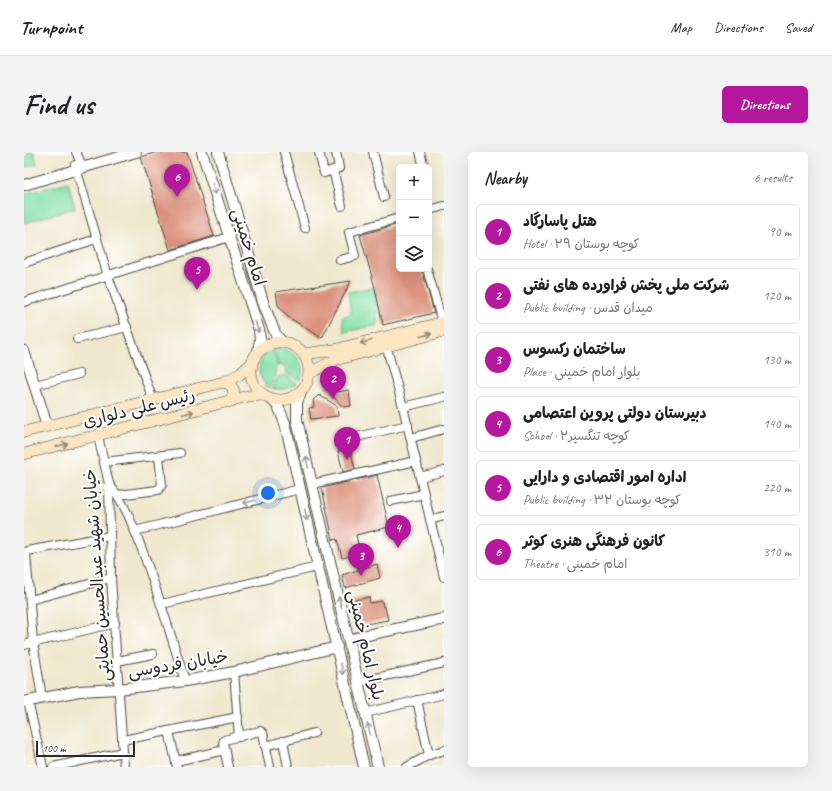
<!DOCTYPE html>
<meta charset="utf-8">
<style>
body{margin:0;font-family:Caveat,"Playpen Sans Arabic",sans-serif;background:#f2f2f2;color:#202124}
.controls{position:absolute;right:12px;top:12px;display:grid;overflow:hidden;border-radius:6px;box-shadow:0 4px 16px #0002}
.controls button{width:36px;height:36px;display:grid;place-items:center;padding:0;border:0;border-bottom:1px solid #e0e0e0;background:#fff;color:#202124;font:20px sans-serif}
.scale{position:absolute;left:12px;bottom:10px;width:99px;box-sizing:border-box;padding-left:4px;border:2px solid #2b2b2b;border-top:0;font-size:11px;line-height:14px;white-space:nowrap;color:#2b2b2b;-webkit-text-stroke:3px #fff;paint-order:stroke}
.you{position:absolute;left:244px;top:341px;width:14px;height:14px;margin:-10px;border:3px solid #fff;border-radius:50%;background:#1a73e8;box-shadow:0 0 0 6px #1a73e833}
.badge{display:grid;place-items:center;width:26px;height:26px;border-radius:50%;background:#b5179e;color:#fff;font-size:13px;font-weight:700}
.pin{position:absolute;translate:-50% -33px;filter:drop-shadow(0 1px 2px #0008)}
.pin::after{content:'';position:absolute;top:21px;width:14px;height:12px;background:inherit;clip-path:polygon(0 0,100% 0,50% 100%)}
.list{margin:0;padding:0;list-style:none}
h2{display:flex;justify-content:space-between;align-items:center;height:52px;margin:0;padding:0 16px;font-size:17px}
h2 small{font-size:13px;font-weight:400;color:#757577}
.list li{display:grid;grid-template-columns:26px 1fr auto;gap:12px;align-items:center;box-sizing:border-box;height:56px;margin:0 8px 8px;padding:0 8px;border:1px solid #e0e0e0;border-radius:6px}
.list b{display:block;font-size:15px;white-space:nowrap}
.list p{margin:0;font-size:13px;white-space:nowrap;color:#757577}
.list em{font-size:13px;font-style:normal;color:#757577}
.icon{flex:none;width:22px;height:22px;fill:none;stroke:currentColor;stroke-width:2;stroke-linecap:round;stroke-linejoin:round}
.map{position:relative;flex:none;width:420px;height:615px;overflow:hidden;border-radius:6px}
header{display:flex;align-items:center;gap:24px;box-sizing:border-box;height:56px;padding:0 20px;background:#fff;border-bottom:1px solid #e0e0e0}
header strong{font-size:19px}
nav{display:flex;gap:22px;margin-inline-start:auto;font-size:14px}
.intro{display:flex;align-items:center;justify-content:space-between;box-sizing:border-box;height:96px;padding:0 24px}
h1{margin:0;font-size:28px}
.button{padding:10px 18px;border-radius:6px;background:#b5179e;color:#fff;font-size:14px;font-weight:700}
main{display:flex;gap:24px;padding:0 24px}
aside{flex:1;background:#fff;border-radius:6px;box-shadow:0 4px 16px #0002}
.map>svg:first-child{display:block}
.green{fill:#85e0a6;stroke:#588668}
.building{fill:#db927e}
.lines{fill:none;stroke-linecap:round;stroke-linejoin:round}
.minor-casing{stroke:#484743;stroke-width:10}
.tertiary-casing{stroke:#484743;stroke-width:12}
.secondary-casing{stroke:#484743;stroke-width:12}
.minor{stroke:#fff;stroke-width:8}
.tertiary{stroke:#fff;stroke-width:10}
.secondary{stroke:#fbe6c4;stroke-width:11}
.oneway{stroke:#a0a0a0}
.oneway2{stroke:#938878}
.labels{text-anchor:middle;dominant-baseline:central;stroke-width:4;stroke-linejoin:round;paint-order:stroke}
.street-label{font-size:17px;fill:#2b2b2b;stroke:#fff}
</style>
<header>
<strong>Turnpoint</strong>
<nav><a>Map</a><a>Directions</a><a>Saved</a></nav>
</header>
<div class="intro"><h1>Find us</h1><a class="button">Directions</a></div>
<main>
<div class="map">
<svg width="420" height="615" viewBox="0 0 420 615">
<rect width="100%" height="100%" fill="#fff"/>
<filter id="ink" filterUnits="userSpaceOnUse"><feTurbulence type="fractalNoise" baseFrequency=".025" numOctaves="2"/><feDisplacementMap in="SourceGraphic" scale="8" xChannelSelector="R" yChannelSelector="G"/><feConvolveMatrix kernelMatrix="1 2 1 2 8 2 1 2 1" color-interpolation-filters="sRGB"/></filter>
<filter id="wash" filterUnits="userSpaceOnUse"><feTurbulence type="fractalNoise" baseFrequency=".012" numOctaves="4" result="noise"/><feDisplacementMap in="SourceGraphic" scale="16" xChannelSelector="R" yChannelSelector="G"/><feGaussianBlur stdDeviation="0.9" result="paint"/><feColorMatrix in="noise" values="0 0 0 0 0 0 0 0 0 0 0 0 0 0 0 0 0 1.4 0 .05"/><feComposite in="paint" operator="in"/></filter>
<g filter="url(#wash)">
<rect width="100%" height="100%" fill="#efe8ce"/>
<!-- green -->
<g class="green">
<path d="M 0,0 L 10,0 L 13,12 L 0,15 Z"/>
<path d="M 44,30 L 51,56 L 0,71 L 0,42 Z"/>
<path d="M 351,135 L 354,173 L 320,180 L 318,165 L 327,162 L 324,140 Z"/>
<path d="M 253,196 C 270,197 283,211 276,228 L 262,221 L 261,215 L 255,213 L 250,198 Z"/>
<path d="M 248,198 L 254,214 L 251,217 L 252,223 L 245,236 C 231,225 232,206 248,198 Z"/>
<path d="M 261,223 L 273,231 L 262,237 L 248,237 L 254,225 Z"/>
</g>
<g id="blocks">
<!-- building -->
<g class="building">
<path d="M 133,0 L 163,0 L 190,84 L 146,98 L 117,5 Z"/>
<path d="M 375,72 L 375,117 L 398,117 L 410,161 L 359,173 L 350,132 L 336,83 Z"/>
<path d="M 327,129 L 298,186 L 264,165 L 254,153 L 252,140 Z"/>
<path d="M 311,227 L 313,240 L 325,238 L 327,254 L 319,255 L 301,236 L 303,228 Z"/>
<path d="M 295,243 L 313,254 L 314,264 L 287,267 L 285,256 L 290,255 L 289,248 Z"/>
<path d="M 326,296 L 331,317 L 319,320 L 314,299 Z"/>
<path d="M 353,323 L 365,375 L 332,383 L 336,402 L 318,406 L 313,387 L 309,388 L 298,336 Z"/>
<path d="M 353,412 L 356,426 L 321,436 L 318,423 Z"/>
<path d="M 345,445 L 346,451 L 358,449 L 359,455 L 361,455 L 364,468 L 336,473 L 330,468 L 327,449 Z"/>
</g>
</g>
</g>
<g filter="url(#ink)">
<use href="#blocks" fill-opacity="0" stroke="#484743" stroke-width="1"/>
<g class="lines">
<!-- minor casing -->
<g class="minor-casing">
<g id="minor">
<path d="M 52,0 L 59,16"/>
<path d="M 260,0 L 281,76"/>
<path d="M 295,0 L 300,21 L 315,16 L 312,0"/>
<path d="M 349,0 L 360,45"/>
<path d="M 396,0 L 400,15"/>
<path d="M 51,13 L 84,124 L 129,248"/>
<path d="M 309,18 L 318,54"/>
<path d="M 405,58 L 420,54"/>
<path d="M 316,108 L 331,104 L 325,80 L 375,66"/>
<path d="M 0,111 L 72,87"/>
<path d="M 403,117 L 418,170"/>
<path d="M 0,150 L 205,85"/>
<path d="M 53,187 L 103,175"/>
<path d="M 362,193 L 379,255 L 420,425"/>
<path d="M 11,233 L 55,222"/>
<path d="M 379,255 L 420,245"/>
<path d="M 74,284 L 85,332 L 87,426 L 100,615"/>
<path d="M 387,286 L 420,277"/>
<path d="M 315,289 L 384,273"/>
<path d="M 80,310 L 156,301"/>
<path d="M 396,325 L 420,319"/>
<path d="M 85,332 C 102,352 111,379 120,403 C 135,445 148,486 161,529"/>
<path d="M 288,332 L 392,309"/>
<path d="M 94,343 L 134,338 L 138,333 L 135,304"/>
<path d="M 367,349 L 400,342"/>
<path d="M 406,368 L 420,364"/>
<path d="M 111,379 L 276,337"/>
<path d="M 6,448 L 87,426"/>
<path d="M 138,452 L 293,415"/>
<path d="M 0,493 L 91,471"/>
<path d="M 93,509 L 129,502"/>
<path d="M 210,520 L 215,585"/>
<path d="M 334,530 L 420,511"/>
<path d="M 18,546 L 9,490 L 2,402 L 3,399 L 86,384"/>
<path d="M 393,548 L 405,603"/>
<path d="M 4,549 L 19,615"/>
<path d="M 341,561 L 420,542"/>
<path d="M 145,579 L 153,615"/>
<path d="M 99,588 L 214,565"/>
<path d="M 259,589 L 264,615"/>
<path d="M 241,594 L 290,581"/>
<path d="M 152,609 L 201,598"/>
<path d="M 29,615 L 99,600"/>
<path d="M 204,615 L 199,591 L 200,588 L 236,579 L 239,581 L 246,615"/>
<path d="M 383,615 L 405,603 L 420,598"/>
</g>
</g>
<!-- tertiary casing -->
<g class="tertiary-casing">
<g id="tertiary">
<path d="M 178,0 L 235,178 L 236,188 L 234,199"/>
<path d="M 194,0 L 240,153 L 251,181 L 257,189"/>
<path d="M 0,33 L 112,0"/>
<path d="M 0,199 L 23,274"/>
<path d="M 278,238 L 273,250 L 273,268 L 354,615"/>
<path d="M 247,247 L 254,254 L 261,271 L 340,615"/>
<path d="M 325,490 L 329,487 L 338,484 L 420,467"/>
<path d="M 0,550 L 55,539 L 95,537 L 161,529 L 210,520 L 313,495"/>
</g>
</g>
<!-- secondary casing -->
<g class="secondary-casing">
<g id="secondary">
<circle cx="256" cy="219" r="29"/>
<path d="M 280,202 L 310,198 L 420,170"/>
<path d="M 286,221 L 311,208 L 420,179"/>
<path d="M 200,230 L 207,233 L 210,239 L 207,250"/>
<path d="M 0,280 L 200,230 L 216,222 L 227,212"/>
<path d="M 0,302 L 224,244 L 239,243"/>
</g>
</g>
<!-- minor -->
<use href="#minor" class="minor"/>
<!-- tertiary -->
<use href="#tertiary" class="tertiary"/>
<!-- secondary -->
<use href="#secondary" class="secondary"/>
</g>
<!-- one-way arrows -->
<defs><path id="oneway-shaft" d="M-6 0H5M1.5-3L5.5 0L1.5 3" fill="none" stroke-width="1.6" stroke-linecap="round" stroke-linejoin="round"/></defs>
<g class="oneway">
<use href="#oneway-shaft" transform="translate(190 37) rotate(73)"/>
<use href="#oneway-shaft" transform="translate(233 175) rotate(73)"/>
<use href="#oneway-shaft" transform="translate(283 310) rotate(-103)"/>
<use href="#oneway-shaft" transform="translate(225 350) rotate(166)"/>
<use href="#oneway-shaft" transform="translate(282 363) rotate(78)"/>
<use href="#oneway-shaft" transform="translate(316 450) rotate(-103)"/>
<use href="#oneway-shaft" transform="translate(318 517) rotate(77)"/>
<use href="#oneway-shaft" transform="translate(345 577) rotate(-104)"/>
</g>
<g class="oneway2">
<use href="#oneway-shaft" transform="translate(402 183) rotate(-14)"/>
<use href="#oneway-shaft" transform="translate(342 190) rotate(166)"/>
<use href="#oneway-shaft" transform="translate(164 261) rotate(-14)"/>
<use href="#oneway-shaft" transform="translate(38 293) rotate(-14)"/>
</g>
</g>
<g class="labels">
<!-- street labels -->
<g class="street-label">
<text transform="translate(225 95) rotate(73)">امام خمینی</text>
<text transform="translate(115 256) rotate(-14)">رئیس علی دلواری</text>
<text transform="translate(73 423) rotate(-94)">خیابان شهید عبدالحسین حمایتی</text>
<text transform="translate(342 493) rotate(77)">بلوار امام خمینی</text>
<text transform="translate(154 512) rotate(-9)">خیابان فردوسی</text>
</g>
</g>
</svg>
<div class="controls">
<button>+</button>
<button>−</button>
<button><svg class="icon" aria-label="layers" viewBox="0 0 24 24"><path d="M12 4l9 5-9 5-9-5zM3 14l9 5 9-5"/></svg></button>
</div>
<div class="scale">100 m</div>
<div class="you"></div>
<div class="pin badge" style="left:323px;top:308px">1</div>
<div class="pin badge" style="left:309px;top:247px">2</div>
<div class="pin badge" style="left:337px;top:424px">3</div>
<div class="pin badge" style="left:374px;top:396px">4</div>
<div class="pin badge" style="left:173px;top:138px">5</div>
<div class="pin badge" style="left:153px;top:45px">6</div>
</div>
<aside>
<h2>Nearby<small>6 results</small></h2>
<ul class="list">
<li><span class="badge">1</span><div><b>هتل پاسارگاد</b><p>Hotel · کوچه بوستان ۲۹</p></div><em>90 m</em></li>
<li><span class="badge">2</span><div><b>شرکت ملی پخش فراورده های نفتی</b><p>Public building · میدان قدس</p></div><em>120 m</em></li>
<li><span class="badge">3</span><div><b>ساختمان رکسوس</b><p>Place · بلوار امام خمینی</p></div><em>130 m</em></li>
<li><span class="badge">4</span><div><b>دبیرستان دولتی پروین اعتصامی</b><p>School · کوچه تنگسیر۲</p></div><em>140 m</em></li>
<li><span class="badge">5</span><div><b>اداره امور اقتصادی و دارایی</b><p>Public building · کوچه بوستان ۳۲</p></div><em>220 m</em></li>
<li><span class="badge">6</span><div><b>کانون فرهنگی هنری کوثر</b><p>Theatre · امام خمینی</p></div><em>310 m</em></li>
</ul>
</aside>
</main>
